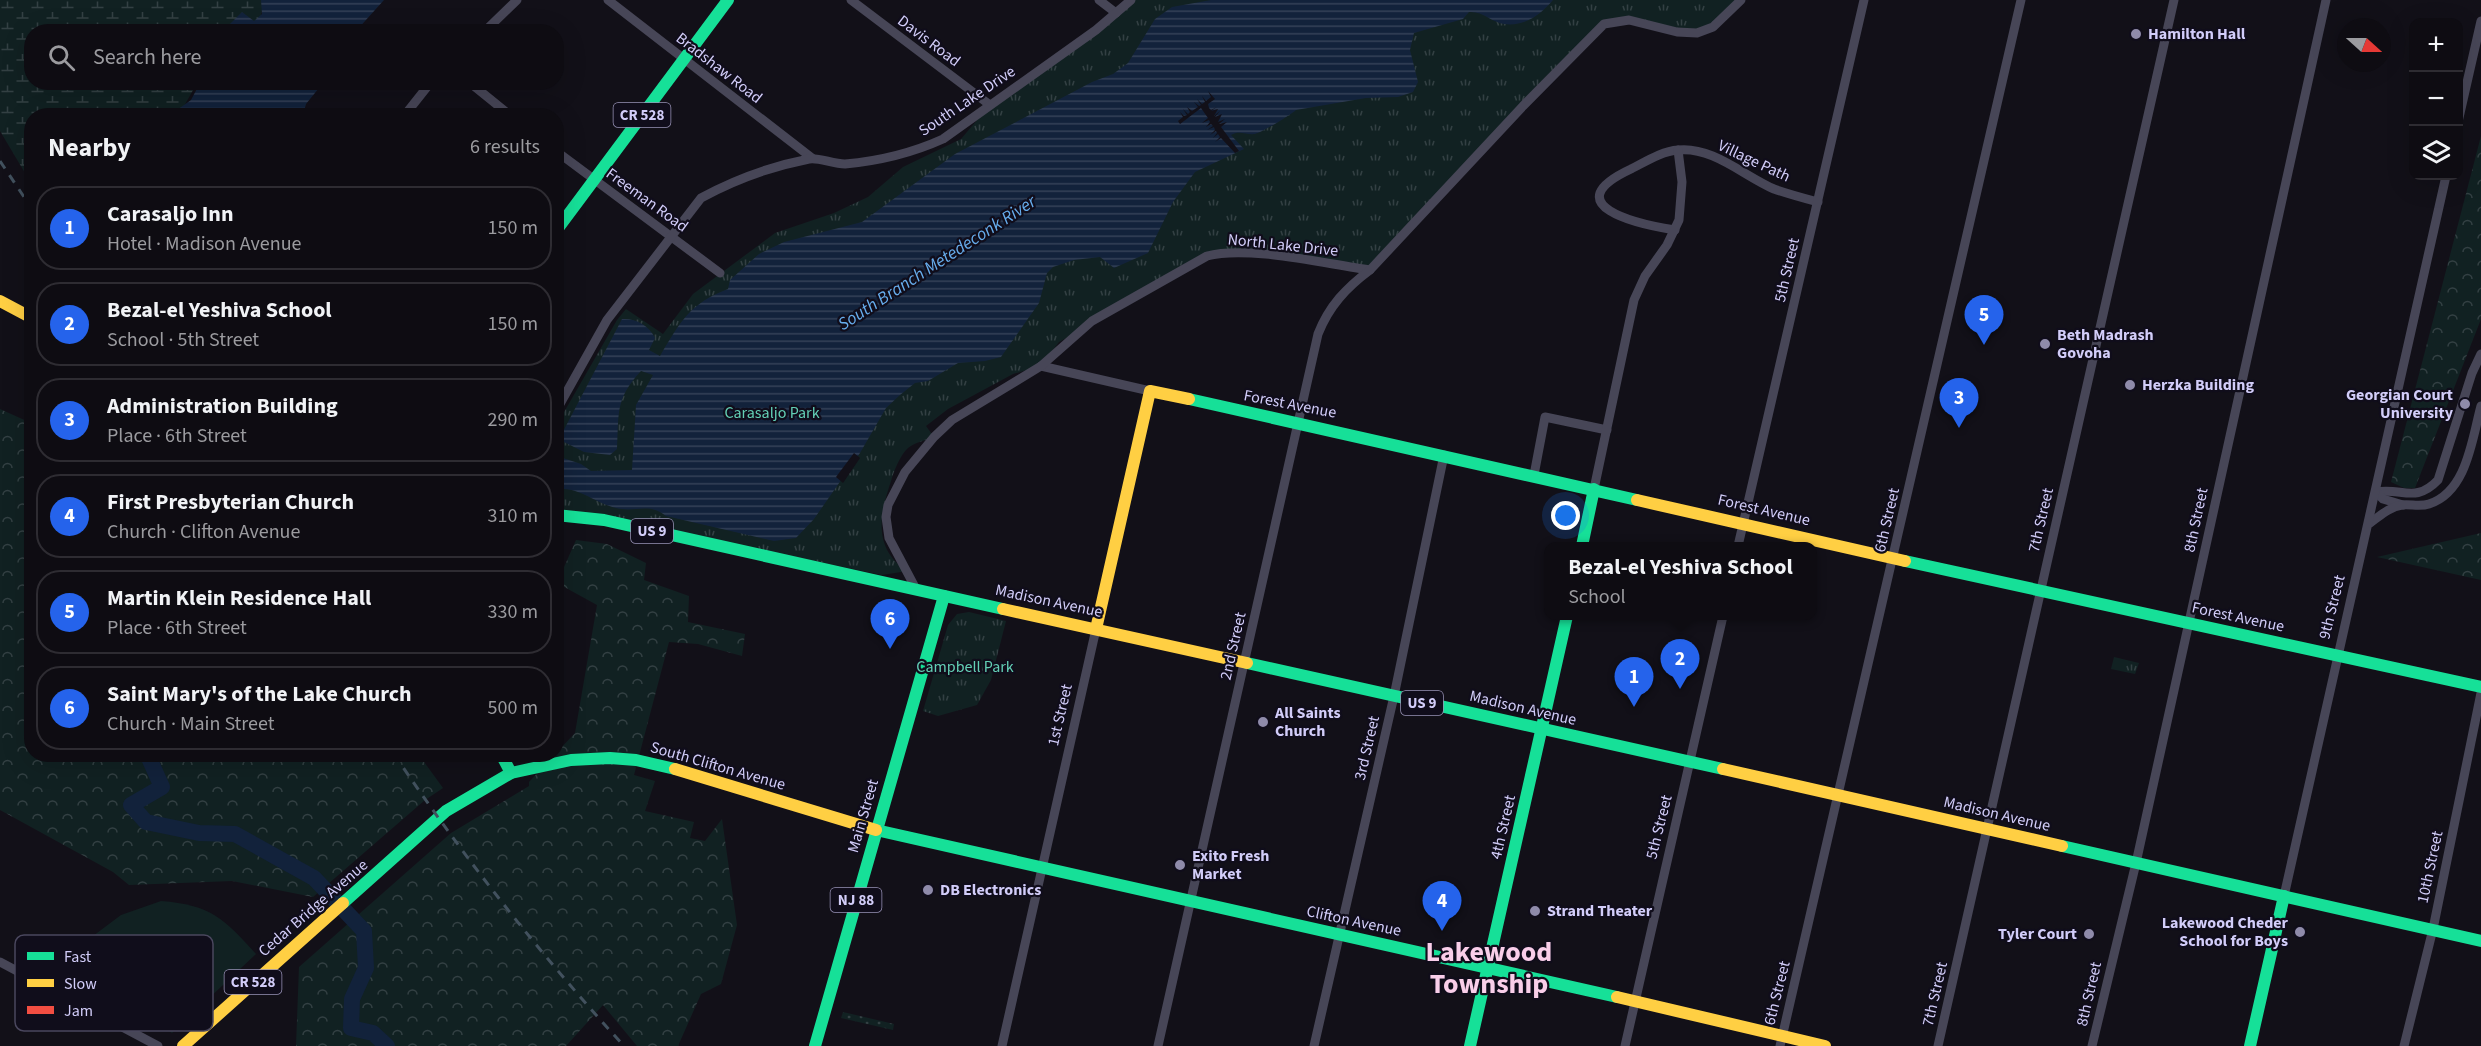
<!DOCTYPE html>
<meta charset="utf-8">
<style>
body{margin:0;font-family:"Source Sans 3",sans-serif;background:#17151b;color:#f1f3f6}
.controls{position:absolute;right:18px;top:18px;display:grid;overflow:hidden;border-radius:12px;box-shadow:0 6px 24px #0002}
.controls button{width:54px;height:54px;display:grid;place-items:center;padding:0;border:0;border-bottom:2px solid #2e2c32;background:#0e0c12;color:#f1f3f6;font:30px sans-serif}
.compass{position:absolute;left:2337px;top:18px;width:54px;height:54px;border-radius:50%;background:#0e0c12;box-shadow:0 6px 24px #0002;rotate:111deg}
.you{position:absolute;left:1566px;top:516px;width:21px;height:21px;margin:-15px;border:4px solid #fff;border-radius:50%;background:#1a73e8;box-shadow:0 0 0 9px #1a73e833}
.badge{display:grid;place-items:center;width:39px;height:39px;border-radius:50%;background:#2563eb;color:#fff;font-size:20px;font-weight:700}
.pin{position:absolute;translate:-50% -50px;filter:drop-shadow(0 2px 3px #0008)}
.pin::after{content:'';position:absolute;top:32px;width:21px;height:18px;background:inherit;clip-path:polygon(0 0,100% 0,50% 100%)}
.popup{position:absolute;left:1544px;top:542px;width:273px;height:78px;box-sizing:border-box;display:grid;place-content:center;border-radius:12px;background:#0e0c12;filter:drop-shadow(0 2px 4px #0005);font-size:20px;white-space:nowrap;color:#9b9b9f}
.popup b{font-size:22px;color:#f1f3f6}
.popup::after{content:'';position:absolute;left:50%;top:100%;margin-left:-12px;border:12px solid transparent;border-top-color:#0e0c12}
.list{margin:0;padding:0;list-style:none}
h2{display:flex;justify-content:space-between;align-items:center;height:78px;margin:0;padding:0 24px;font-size:26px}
h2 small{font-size:20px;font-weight:400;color:#9b9b9f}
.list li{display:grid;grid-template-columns:39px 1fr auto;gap:18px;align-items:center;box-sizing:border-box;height:84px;margin:0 12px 12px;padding:0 12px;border:2px solid #2e2c32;border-radius:24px}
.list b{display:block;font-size:22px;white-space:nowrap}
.list p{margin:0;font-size:20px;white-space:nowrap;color:#9b9b9f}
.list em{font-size:20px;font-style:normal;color:#9b9b9f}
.icon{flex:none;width:33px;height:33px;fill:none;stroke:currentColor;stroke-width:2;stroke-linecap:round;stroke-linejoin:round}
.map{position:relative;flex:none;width:2481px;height:1046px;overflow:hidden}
.search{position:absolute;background:#0e0c12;box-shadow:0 6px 24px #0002;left:24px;top:24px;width:540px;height:66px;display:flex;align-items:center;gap:15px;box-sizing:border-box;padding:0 21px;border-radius:24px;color:#9b9b9f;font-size:22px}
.panel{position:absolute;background:#0e0c12;box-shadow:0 6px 24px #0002;left:24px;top:108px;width:540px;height:654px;border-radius:24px}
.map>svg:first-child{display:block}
.grass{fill:url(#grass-dots)}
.forest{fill:url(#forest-crowns)}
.wetland{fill:url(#wetland-marsh)}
.park{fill:url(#park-tufts)}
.garden{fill:#112122}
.water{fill:url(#water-rules)}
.pier{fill:#121018}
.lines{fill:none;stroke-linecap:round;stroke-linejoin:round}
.river{stroke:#12223b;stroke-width:16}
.street{stroke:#474657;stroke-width:9}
.fast{stroke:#16e098;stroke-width:12}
.slow{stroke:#ffcf43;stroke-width:12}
.rail{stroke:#42515e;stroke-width:3;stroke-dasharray:9 8;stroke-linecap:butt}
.poi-dot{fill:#8f8baa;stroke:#100d1b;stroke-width:2}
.labels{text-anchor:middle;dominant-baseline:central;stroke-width:4.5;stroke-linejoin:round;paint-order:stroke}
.shield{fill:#100d1b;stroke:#9893b6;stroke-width:1.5}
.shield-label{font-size:15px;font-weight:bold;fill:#d2cdf9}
.poi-label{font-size:16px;font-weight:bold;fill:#d2cdf9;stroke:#100d1b;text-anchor:start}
.street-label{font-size:16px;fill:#d2cdf9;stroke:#100d1b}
.park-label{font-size:16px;fill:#63cfb5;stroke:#100d1b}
.water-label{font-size:18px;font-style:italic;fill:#67aded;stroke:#100d1b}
.town-label{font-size:28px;font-weight:bold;fill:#f9cee9;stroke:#100d1b}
.key{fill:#100d1b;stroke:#4a475e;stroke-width:1.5}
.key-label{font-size:16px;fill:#d2cdf9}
</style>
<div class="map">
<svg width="2481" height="1046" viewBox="0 0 2481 1046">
<defs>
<pattern id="grass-dots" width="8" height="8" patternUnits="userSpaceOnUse" patternTransform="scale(1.5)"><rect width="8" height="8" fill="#112122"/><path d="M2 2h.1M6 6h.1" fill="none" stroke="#334043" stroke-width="1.8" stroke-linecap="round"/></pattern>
<pattern id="forest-crowns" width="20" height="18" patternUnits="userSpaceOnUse" patternTransform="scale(1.5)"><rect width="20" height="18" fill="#112122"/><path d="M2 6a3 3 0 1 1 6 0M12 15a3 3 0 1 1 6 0" fill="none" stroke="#334043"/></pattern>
<pattern id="wetland-marsh" width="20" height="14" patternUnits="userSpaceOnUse" patternTransform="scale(1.5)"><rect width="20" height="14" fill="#112122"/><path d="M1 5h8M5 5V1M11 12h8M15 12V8" fill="none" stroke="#334043"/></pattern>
<pattern id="park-tufts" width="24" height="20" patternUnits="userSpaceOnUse" patternTransform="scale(1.5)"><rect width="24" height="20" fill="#112122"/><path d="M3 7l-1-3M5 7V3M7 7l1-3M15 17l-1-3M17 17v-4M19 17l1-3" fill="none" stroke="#334043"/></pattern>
<pattern id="water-rules" width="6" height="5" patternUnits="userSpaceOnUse" patternTransform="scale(1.5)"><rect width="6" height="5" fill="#12223b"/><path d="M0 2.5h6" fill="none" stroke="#344158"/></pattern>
</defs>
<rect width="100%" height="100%" fill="#121018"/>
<!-- grass -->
<path class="grass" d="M 843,1012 L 894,1024 L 893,1030 L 841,1018 Z"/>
<!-- forest -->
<g class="forest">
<path d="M 2481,136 L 2481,319 L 2415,488 L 2404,488 L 2391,482 Z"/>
<path d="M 0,409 L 31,423 L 32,754 L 419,755 L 443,788 L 425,800 L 313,897 L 232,881 L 129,885 L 113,872 L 0,810 Z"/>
<path d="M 2481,533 L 2481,580 L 2377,557 Z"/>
<path d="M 576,540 L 607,544 L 646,563 L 644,580 L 689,596 L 688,622 L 745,634 L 742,656 L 698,644 L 669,642 L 634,775 L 655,781 L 645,811 L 694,822 L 690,838 L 705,841 L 722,819 L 737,925 L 721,984 L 701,994 L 678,1046 L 637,1046 L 603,1005 L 566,1046 L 296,1046 L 299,967 L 451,833 L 529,786 L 529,782 L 575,733 L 597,605 L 557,583 Z"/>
</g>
<!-- wetland -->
<path class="wetland" d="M 0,0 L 264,0 L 259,25 L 196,32 L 32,32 L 32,82 L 197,83 L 179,115 L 32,116 L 31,183 L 0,131 Z"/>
<!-- park -->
<g class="park">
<path d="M 1131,0 L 1741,0 L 1727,15 L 1697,33 L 1645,23 L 1604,24 L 1370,270 L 1222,252 L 1059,342 L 1041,366 L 1013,374 L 948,409 L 926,426 L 934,437 C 926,440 914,443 908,448 C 900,455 894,471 891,481 C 880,514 872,548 907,571 L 882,575 L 557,508 L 556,426 L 617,320 L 626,309 L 663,334 L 693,294 L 775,233 L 834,213 L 868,197 L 903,167 L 961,139 L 990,105 Z"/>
<path d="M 969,612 L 1006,621 L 991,680 L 977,705 L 938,716 L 923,711 L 948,625 L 957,614 Z"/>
<path d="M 2114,657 L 2139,663 L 2135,674 L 2111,669 Z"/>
</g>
<!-- garden -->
<path class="garden" d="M 161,901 C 211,905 223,918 256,954 L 172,1033 L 68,970 L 81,945 L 121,915 Z"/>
<!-- water -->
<g class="water">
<path d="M 261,0 L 384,0 L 356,31 L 213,31 L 224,30 L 242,12 L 254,21 L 262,14 Z"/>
<path d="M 1211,0 L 1553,0 C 1541,14 1525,27 1504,24 C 1491,22 1483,11 1469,12 L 1463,19 L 1414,33 L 1410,50 L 1418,82 L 1413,92 L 1398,97 L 1366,98 L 1296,110 C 1292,114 1261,133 1255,134 C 1246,135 1239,130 1231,135 L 1244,149 L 1195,172 L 1173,202 L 1148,253 L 1114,268 L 1100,257 L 1074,260 L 1053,267 L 1047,273 L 1039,303 L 1001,357 L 985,361 L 958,363 L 928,381 L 915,383 L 900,395 L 886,408 L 860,453 L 814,519 L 796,538 L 774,541 L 666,516 C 649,502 635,513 616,508 C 595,503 579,487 557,489 L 557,456 L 581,464 L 591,471 L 632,470 L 636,405 L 653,375 L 641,371 C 615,399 619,413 617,449 L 610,455 L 584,452 L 564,442 L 557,443 L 622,319 C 635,318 649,325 655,338 L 649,350 L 660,356 C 680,322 690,303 728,289 L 730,280 L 759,254 L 784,242 L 862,222 L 955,154 L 1092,82 L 1113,74 L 1128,63 L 1155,19 L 1172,7 Z"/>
<path d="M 200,83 L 200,82 L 323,83 L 306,104 L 303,115 L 170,115 L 191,100 Z"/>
</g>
<!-- pier -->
<g class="pier">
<path d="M 1208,91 L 1215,99 L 1208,104 L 1209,108 L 1211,110 L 1217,107 L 1211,111 L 1218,109 L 1214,116 L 1220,111 L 1215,117 L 1222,114 L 1218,122 L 1225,119 L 1219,124 L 1227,122 L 1221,127 L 1239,151 L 1235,153 L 1221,138 L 1215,142 L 1220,137 L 1218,134 L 1213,138 L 1217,133 L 1216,131 L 1210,135 L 1215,130 L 1214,127 L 1207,130 L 1213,126 L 1211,124 L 1206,127 L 1210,122 L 1209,120 L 1202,123 L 1208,118 L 1201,108 L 1180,124 L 1178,121 L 1183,117 L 1180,112 L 1184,116 L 1187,115 L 1183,109 L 1188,114 L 1190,112 L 1187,107 L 1192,111 L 1198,107 L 1194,102 L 1199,106 L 1201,105 L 1197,99 L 1202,104 L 1205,102 L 1202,96 L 1206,101 L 1211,97 Z"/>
<path d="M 854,453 L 860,458 L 843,483 L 836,477 Z"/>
</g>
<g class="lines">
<!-- river -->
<path class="river" d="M 151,754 L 149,758 L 162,787 L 131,805 L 146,822 L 199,833 L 235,834 L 314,878 L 364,931 L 366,968 L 352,999 L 351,1028 L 373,1033 L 387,1046"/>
<!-- street -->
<g class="street">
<path d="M 608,0 L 812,158"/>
<path d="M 851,0 L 990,105"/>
<path d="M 1099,0 L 1116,13"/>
<path d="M 484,32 L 517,0"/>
<path d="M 469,82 L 511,116"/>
<path d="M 404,116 L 431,82"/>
<path d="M 2458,122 L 2481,21"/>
<path d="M 556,151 L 720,273"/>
<path d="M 1675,230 C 1637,224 1554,205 1631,169 C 1645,162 1662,151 1678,150 C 1712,146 1744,176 1774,189 C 1788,194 1803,198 1818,202"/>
<path d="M 1041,366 L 1150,391"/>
<path d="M 556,411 L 607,320 L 701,198 C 734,180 773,166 809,159 C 818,157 833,164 845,164 C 879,161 912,153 943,139 L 1096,30 L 1131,0"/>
<path d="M 1534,475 L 1545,417 L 1607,430"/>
<path d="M 1594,489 L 1634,300 L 1645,276 L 1667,245 L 1679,220 L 1682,182 L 1678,150"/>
<path d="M 2376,492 C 2402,487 2415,504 2438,480 L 2472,373 L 2481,354"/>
<path d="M 2376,492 L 2383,499 L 2403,505"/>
<path d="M 2370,523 C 2380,516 2389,507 2402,505 C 2411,504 2420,507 2429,504 C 2467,492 2472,439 2481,406"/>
<path d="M 1738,546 L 1864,0"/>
<path d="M 916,589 L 889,538 L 886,517 L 888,505 L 905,472 L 934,437 L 952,420 L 1041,366 L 1092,321 L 1207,256 C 1248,245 1325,264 1370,270"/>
<path d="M 2284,896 L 2446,176"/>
<path d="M 0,962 L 158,1046"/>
<path d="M 1002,1046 L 1096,629"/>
<path d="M 1158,1046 L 1318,334 C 1329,306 1346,288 1370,270 L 1523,106 L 1604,24 L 1629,20 L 1677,32 L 1697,33 L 1713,27 L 1741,0"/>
<path d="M 1314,1046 L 1394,696 L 1444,455"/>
<path d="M 1625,1046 L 1723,616"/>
<path d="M 1780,1046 L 2021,0"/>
<path d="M 1938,1046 L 2174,0"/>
<path d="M 2092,1046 L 2136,863 L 2326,0"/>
<path d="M 2404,1046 L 2433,929 L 2481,693"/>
</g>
<!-- fast -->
<g class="fast">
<path d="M 556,231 L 728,0"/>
<path d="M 1189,399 L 1637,500"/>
<path d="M 556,515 L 604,520 L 1003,609"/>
<path d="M 1582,546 L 1594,489"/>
<path d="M 1905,561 L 2481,687"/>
<path d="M 1247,663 L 1723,769"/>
<path d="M 501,754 L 511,773"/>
<path d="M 876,830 L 1617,997"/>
<path d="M 2062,846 L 2481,941"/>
<path d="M 343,903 L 446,811 L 511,773 L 571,760 L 610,758 L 636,760 L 675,769"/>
<path d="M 815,1046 L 944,596"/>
<path d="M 1470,1046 L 1567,616"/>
<path d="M 2250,1046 L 2284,896"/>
</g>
<!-- slow -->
<g class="slow">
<path d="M 0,301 L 32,318"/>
<path d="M 1637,500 L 1905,561"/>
<path d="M 1003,609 L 1247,663"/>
<path d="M 1096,629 L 1150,391 L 1189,399"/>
<path d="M 675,769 L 876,830"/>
<path d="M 1723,769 L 2062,846"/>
<path d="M 1617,997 L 1825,1046"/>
<path d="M 183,1046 L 343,903"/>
</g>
<!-- rail -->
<g class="rail">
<path d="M 0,161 L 32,209"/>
<path d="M 394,754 C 464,858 540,954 624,1046"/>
</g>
</g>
<!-- markers -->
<g class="poi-dot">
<circle cx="2136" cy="34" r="6"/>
<circle cx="2045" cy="344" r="6"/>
<circle cx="2130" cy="385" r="6"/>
<circle cx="2465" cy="404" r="6"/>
<circle cx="1263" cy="722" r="6"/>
<circle cx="1180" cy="865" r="6"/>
<circle cx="928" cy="890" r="6"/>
<circle cx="1535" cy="911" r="6"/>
<circle cx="2300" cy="932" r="6"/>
<circle cx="2089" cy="934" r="6"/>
</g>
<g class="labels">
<!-- shield labels -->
<g class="shield">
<rect x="613.5" y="103" width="57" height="24" rx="4.5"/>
<rect x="631" y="519" width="42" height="24" rx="4.5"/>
<rect x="1401" y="691" width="42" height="24" rx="4.5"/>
<rect x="830.5" y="888" width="51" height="24" rx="4.5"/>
<rect x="224.5" y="970" width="57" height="24" rx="4.5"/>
</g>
<g class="shield-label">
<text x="642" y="115">CR 528</text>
<text x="652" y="531">US 9</text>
<text x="1422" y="703">US 9</text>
<text x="856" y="900">NJ 88</text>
<text x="253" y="982">CR 528</text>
</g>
<!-- poi labels -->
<g class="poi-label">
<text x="2148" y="34">Hamilton Hall</text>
<text x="2057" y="335">Beth Madrash<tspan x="2057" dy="18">Govoha</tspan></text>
<text x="2142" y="385">Herzka Building</text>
<text x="2453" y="395" text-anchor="end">Georgian Court<tspan x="2453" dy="18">University</tspan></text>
<text x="1275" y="713">All Saints<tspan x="1275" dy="18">Church</tspan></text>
<text x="1192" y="856">Exito Fresh<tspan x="1192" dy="18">Market</tspan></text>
<text x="940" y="890">DB Electronics</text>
<text x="1547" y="911">Strand Theater</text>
<text x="2288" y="923" text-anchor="end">Lakewood Cheder<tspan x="2288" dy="18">School for Boys</tspan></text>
<text x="2077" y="934" text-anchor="end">Tyler Court</text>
</g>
<!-- street labels -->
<g class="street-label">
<text transform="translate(929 41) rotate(37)">Davis Road</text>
<text transform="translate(719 68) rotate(38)">Bradshaw Road</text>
<text transform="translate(967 101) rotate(-34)">South Lake Drive</text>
<text transform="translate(1754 161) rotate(25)">Village Path</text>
<text transform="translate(647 200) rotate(36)">Freeman Road</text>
<text transform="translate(1283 245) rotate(6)">North Lake Drive</text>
<text transform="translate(1787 270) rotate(-77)">5th Street</text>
<text transform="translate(1290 404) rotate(11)">Forest Avenue</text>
<text transform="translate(1764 510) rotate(13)">Forest Avenue</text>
<text transform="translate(1887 520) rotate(-77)">6th Street</text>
<text transform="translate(2041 520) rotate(-77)">7th Street</text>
<text transform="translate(2196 520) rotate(-78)">8th Street</text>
<text transform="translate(1049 601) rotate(12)">Madison Avenue</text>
<text transform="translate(2332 607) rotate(-76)">9th Street</text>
<text transform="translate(2238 617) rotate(12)">Forest Avenue</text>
<text transform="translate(1233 646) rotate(-77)">2nd Street</text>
<text transform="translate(1523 708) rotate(13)">Madison Avenue</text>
<text transform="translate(1060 715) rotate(-77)">1st Street</text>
<text transform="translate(1367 748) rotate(-77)">3rd Street</text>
<text transform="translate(718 766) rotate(16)">South Clifton Avenue</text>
<text transform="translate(1997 814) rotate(13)">Madison Avenue</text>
<text transform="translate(863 816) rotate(-74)">Main Street</text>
<text transform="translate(1503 827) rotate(-77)">4th Street</text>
<text transform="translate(1659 827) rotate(-76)">5th Street</text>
<text transform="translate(2430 867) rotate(-78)">10th Street</text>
<text transform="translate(313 908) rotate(-41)">Cedar Bridge Avenue</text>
<text transform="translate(1354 921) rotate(12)">Clifton Avenue</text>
<text transform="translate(1777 993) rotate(-76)">6th Street</text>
<text transform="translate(1935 994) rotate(-77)">7th Street</text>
<text transform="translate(2089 994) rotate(-77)">8th Street</text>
</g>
<!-- park labels -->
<g class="park-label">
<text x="772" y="413">Carasaljo Park</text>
<text x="965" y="667">Campbell Park</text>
</g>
<!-- water labels -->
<g class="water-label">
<text transform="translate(937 263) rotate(-33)">South Branch Metedeconk River</text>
</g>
<!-- town labels -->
<g class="town-label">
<text x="1489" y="952">Lakewood<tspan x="1489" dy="32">Township</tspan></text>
</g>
</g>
<!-- legend -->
<rect x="15" y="935" width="198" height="96" rx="9" class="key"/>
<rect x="27" y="952" width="27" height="8" fill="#16e098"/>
<rect x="27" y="979" width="27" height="8" fill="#ffcf43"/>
<rect x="27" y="1006" width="27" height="8" fill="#f24e42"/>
<g class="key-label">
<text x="64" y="962">Fast</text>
<text x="64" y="989">Slow</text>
<text x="64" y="1016">Jam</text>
</g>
</svg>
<div class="controls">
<button>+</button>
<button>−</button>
<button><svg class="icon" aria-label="layers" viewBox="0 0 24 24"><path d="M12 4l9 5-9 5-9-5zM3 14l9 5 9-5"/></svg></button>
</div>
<svg class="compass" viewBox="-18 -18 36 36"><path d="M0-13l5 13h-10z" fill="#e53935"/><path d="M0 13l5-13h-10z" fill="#9b9b9f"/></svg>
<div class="you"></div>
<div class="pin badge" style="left:1634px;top:707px">1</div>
<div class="pin badge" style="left:1680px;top:689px">2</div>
<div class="popup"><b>Bezal-el Yeshiva School</b>School</div>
<div class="pin badge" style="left:1959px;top:428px">3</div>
<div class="pin badge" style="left:1442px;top:931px">4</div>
<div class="pin badge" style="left:1984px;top:345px">5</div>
<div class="pin badge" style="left:890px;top:649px">6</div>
<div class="search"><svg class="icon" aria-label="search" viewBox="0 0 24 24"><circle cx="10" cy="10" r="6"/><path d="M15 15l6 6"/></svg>Search here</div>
<section class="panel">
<h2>Nearby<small>6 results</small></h2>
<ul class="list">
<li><span class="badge">1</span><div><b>Carasaljo Inn</b><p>Hotel · Madison Avenue</p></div><em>150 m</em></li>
<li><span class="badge">2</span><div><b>Bezal-el Yeshiva School</b><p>School · 5th Street</p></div><em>150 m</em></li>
<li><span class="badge">3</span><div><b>Administration Building</b><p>Place · 6th Street</p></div><em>290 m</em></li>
<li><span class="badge">4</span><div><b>First Presbyterian Church</b><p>Church · Clifton Avenue</p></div><em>310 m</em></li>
<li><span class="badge">5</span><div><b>Martin Klein Residence Hall</b><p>Place · 6th Street</p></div><em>330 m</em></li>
<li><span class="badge">6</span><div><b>Saint Mary's of the Lake Church</b><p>Church · Main Street</p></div><em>500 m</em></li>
</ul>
</section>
</div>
